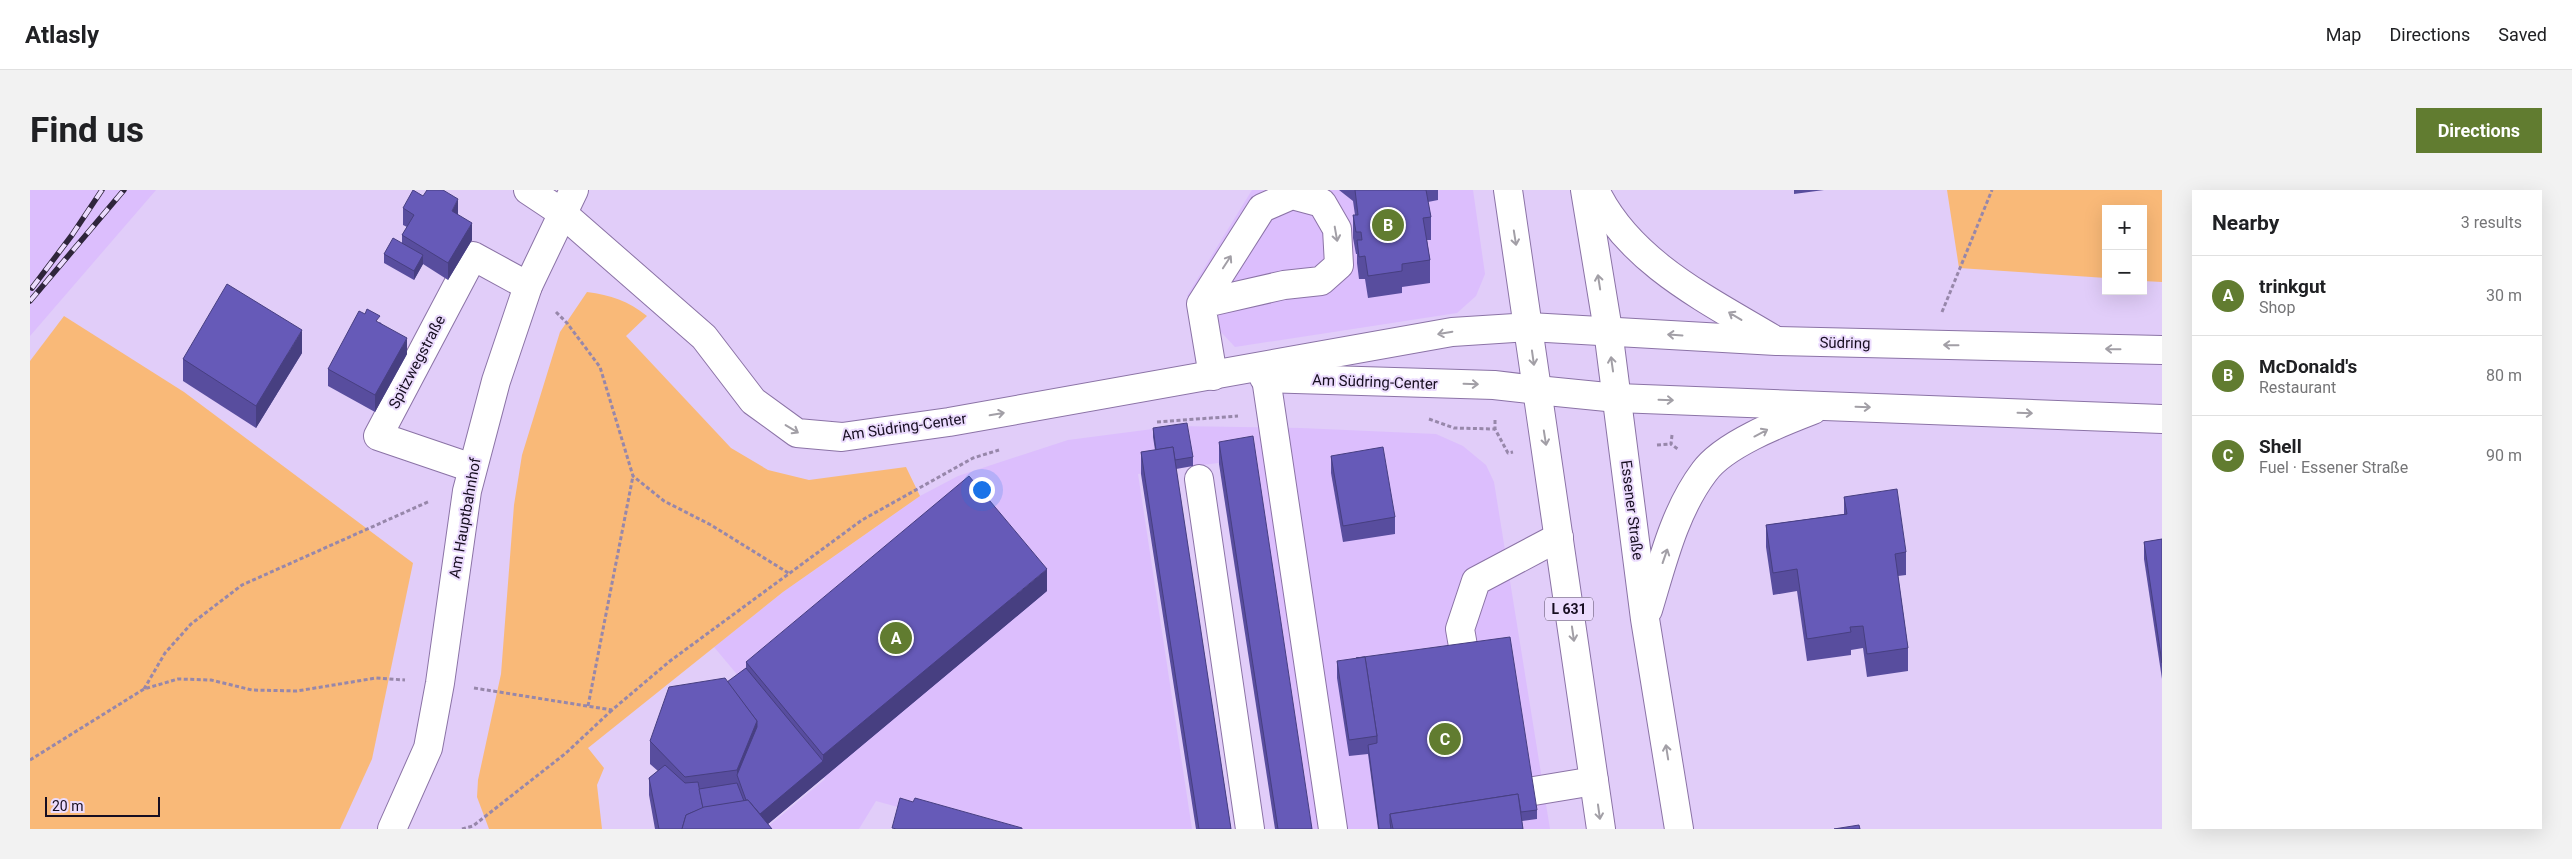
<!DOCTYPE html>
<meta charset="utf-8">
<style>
body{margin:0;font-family:Roboto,sans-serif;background:#f2f2f2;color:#202124}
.controls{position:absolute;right:15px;top:15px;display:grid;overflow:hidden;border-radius:0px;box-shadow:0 5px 20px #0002}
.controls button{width:45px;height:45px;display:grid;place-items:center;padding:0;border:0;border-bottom:1px solid #e0e0e0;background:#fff;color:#202124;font:25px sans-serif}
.scale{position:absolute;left:15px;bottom:12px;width:115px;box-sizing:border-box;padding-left:5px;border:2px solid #170e21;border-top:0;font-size:14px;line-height:18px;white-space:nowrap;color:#170e21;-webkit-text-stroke:4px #ecdcfe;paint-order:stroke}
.you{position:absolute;left:951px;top:299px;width:18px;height:18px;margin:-12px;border:4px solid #fff;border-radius:50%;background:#1a73e8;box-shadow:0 0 0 8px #1a73e833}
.badge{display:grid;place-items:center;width:32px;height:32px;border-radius:50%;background:#617c30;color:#fff;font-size:16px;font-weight:700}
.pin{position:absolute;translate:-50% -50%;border:2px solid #fff;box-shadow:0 1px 5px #0006}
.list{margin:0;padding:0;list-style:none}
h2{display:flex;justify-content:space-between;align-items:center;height:65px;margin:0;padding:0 20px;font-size:21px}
h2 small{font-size:16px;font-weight:400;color:#757577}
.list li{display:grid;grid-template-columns:32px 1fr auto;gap:15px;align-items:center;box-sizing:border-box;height:80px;padding:0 20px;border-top:1px solid #e0e0e0}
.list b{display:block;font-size:19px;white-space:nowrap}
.list p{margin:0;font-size:16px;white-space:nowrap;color:#757577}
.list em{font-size:16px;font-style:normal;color:#757577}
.map{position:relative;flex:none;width:2132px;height:639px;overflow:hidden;border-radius:0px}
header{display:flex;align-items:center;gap:30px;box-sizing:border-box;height:70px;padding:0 25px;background:#fff;border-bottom:1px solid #e0e0e0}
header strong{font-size:24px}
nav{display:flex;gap:28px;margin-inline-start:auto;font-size:18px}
.intro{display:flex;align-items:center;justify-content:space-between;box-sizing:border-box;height:120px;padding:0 30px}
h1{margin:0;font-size:35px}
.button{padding:12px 22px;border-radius:0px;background:#617c30;color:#fff;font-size:18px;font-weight:700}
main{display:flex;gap:30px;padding:0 30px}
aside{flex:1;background:#fff;border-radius:0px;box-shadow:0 5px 20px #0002}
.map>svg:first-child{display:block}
.built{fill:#dcbefd}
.green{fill:#f9b978}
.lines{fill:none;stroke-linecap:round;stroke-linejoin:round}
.minor-casing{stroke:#8b73a6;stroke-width:30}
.major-casing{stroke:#8b73a6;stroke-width:30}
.path{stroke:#9787aa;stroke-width:3;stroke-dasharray:4 2.5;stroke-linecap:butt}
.minor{stroke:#fff;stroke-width:28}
.major{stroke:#fff;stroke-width:28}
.rail-casing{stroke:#2f253b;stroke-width:5.5}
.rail{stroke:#ecdcfe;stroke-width:4;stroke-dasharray:11;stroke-linecap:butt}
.wall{fill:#584d9e}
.shaded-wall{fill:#473f81}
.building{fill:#665ab8;stroke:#473f81}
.oneway{stroke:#a29fa6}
.labels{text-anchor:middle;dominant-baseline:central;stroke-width:4;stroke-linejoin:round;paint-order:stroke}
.shield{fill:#ecdcfe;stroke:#574c63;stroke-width:1}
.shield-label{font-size:14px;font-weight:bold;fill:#170e21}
.street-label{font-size:15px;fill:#170e21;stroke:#ecdcfe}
</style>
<header>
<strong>Atlasly</strong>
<nav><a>Map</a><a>Directions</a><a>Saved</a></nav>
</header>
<div class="intro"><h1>Find us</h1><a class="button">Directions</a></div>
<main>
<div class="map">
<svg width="2132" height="639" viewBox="0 0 2132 639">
<rect width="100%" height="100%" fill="#e1cdf9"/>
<!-- built -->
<g class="built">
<path d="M 0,0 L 126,0 L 0,146 Z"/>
<path d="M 1222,0 L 1443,0 L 1455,84 L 1446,106 L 1427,123 L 1205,157 L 1157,106 Z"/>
<path d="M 1146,236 L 1271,238 L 1406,244 L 1433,256 L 1456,275 L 1464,292 L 1520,639 L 1281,639 L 1224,268 L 1108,284 L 1162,639 L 948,639 L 846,611 L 829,639 L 735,639 L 795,589 L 684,457 L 753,402 L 890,306 L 928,286 L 1038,250 Z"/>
</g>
<!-- green -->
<g class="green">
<path d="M 1917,0 L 2132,0 L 2132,92 L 2113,91 L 2113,19 L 2076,19 L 2076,88 L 1929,78 Z"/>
<path d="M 557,102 C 581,105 598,111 617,126 L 596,146 L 701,258 L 738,280 L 779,290 L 876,277 L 890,306 L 753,402 L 558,558 L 574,578 L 567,595 L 572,639 L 459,639 L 447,607 L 448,590 L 471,484 L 484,315 L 492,265 L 530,142 Z"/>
<path d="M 34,126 L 154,202 L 383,373 L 342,569 L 310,639 L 0,639 L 0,171 Z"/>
</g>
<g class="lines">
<!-- minor casing -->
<g class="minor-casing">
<g id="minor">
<path d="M 498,0 L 531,22 L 674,147 L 723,211 L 767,243 L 812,247 L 919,232 L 1422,142 L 1499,137"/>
<path d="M 1171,114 L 1254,95 L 1291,91 L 1309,75 L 1307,39 L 1292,13 L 1262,5 L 1232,18 L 1171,114 L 1183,186"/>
<path d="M 1234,188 L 1464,195 L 1507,200"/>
<path d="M 1236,188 L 1303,639"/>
<path d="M 442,278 L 348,246 L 443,66 L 498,96"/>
<path d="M 1169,289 L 1220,639"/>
<path d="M 1439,490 L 1430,439 L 1446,391 L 1529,347"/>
<path d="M 1468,607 L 1564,591"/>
<path d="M 362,639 L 398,558 L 410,493 L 437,301 L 466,191 L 498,96 L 544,0"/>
</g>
</g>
<!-- major casing -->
<g class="major-casing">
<g id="major">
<path d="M 1478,0 L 1571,639"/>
<path d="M 1555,0 L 1578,140 L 1615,429 L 1649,639"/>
<path d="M 1565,0 C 1599,72 1678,110 1743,149"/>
<path d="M 1499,137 L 1746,151 L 2132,160"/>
<path d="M 1507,200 L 1587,208 L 2132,229"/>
<path d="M 1618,420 C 1632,374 1644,322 1674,282 C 1694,254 1752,232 1783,220"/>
</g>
</g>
<!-- path -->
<g class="path">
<path d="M 526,122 L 537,133 L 570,177 L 603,286 L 634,311 L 681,335 L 760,384"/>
<path d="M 1912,122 L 1962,0"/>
<path d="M 1399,229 L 1424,238 L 1465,239"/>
<path d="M 1465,230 L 1465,239 L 1478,263 L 1483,262"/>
<path d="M 1127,232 L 1208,226"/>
<path d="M 1642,245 L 1641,254 L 1649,260"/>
<path d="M 1627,255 L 1641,254"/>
<path d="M 444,498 L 582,520 L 640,471 L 832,330 L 943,268 L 969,260"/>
<path d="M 114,499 L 135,463 L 161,434 L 212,395 L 400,311"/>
<path d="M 558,516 L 603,286"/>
<path d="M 0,570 L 114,499 L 148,489 L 181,490 L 222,500 L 267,501 L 346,488 L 375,490"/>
<path d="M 432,639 L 443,636 L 536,563 L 582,520"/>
</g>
<!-- minor -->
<use href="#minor" class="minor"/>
<!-- major -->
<use href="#major" class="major"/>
<!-- rail casing -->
<g class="rail-casing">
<g id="rail">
<path d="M 2,98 L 42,45 L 72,0"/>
<path d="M 0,111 L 94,0"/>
</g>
</g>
<!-- rail -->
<use href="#rail" class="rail"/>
</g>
<!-- wall -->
<g class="wall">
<path d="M 1309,0 L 1408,0 L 1408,10 L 1398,12 L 1401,27 L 1401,50 L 1397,50 L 1400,70 L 1400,93 L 1372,97 L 1372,103 L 1338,108 L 1335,89 L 1329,89 L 1327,73 L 1327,64 L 1326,64 L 1323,48 L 1323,25 L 1325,25 L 1323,11 Z"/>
<path d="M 1764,0 L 1794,0 L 1764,4 Z"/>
<path d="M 373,18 L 428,25 L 442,50 L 418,90 L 393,74 L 384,90 L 354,73 L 354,64 L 372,53 L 372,45 L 377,37 L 373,35 Z"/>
<path d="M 350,132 L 377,164 L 345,222 L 298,196 L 298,179 Z"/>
<path d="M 272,163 L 226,238 L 153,191 L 153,169 Z"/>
<path d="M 1123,238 L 1163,267 L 1163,276 L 1146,279 L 1201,639 L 1166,639 L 1111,284 L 1111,262 L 1125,260 L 1123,247 Z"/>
<path d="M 1189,252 L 1282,639 L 1245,639 L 1189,274 Z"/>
<path d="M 1301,266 L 1365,327 L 1365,344 L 1313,352 L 1301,283 Z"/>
<path d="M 1814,307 L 1876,362 L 1876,385 L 1868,386 L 1878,458 L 1878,481 L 1837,487 L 1833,458 L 1821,460 L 1821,465 L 1777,471 L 1767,401 L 1743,405 L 1736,357 L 1736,335 L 1814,324 Z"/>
<path d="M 2132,349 L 2132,489 L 2114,369 L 2114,352 Z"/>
<path d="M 1017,401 L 738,634 L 742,639 L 625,639 L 619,605 L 619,588 L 628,581 L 620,574 L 620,551 L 716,478 L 716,472 Z"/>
<path d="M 1307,471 L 1507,620 L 1507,629 L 1492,631 L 1493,639 L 1348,639 L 1338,564 L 1319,566 L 1307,488 Z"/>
</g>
<!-- shaded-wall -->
<g class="shaded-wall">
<path d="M 428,9 L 428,26 L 422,21 Z"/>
<path d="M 442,33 L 442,50 L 418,90 L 418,73 Z"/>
<path d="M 393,65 L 393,74 L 384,90 L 384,81 Z"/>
<path d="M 272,140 L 272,163 L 226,238 L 226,216 Z"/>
<path d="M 377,148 L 377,164 L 345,222 L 345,205 Z"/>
<path d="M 1017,379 L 1017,401 L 732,639 L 727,626 L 793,571 L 793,565 Z"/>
<path d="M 727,531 L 727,554 L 707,585 L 707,580 Z"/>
</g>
<!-- building -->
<g class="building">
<path d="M 383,0 L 393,6 L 397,0 L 413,0 L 428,9 L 422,21 L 442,33 L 418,73 L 372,45 L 384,25 L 373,18 Z"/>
<path d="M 1325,0 L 1396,0 L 1401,27 L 1393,28 L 1400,70 L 1372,74 L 1372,81 L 1338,86 L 1335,66 L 1329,67 L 1327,50 L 1332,50 L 1331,42 L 1326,42 L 1323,25 L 1328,25 Z"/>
<path d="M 363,48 L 393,65 L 384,81 L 354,64 Z"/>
<path d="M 197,94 L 272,140 L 226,216 L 153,169 Z"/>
<path d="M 337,119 L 350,126 L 346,131 L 377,148 L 345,205 L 298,179 L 329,121 L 335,124 Z"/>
<path d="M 1157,233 L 1163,267 L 1145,270 L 1143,257 L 1126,260 L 1123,238 Z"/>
<path d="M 1223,246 L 1282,639 L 1248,639 L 1189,252 Z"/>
<path d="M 1143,257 L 1201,639 L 1169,639 L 1111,262 Z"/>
<path d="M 1353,257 L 1365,327 L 1313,336 L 1301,266 Z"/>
<path d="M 939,286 L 1017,379 L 793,565 L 716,472 Z"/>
<path d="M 1867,299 L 1876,362 L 1865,364 L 1878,458 L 1837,464 L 1833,436 L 1820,437 L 1821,442 L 1777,449 L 1767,379 L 1743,383 L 1736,335 L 1817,324 L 1814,307 Z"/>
<path d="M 2132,349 L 2132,473 L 2114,352 Z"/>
<path d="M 1480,447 L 1507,620 L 1491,622 L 1488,604 L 1360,624 L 1360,632 L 1361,639 L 1349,639 L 1338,555 L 1347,553 L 1347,546 L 1335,467 L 1326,468 Z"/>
<path d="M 1335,467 L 1347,546 L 1319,550 L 1307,471 Z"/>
<path d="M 716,478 L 793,571 L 730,624 L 718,610 L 716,610 L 707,585 L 727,537 L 727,531 L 697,492 Z"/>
<path d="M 695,488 L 727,531 L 707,580 L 655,587 L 620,551 L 639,497 Z"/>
<path d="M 635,575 L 655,593 L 668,592 L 673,618 L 656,625 L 652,639 L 629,639 L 619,588 Z"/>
<path d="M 707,593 L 714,611 L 673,618 L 669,599 Z"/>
<path d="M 1488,604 L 1493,639 L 1363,639 L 1360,624 Z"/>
<path d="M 870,608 L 883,612 L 885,608 L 992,638 L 992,639 L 867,639 L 862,638 Z"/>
<path d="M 718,610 L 742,639 L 652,639 L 656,625 L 674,617 Z"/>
<path d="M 1829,635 L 1830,639 L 1804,639 Z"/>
</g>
<!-- one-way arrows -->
<defs><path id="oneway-shaft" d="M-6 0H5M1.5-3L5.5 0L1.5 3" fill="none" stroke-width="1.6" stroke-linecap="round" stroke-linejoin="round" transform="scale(1.25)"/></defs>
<g class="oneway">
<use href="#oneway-shaft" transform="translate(1306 44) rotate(80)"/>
<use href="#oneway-shaft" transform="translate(1485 48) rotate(81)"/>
<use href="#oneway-shaft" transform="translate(1197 72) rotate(-57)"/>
<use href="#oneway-shaft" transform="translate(1569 92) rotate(-99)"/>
<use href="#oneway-shaft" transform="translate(1705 126) rotate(-149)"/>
<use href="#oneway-shaft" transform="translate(1415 143) rotate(170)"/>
<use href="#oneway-shaft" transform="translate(1645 145) rotate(-176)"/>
<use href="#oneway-shaft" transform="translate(1921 155) rotate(-179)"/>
<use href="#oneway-shaft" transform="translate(2083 159) rotate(-179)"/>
<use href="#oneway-shaft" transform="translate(1503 168) rotate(82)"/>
<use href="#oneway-shaft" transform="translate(1582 174) rotate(-98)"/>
<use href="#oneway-shaft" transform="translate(1441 194) rotate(2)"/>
<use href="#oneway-shaft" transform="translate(1636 210) rotate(2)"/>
<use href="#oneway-shaft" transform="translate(1833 217) rotate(2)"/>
<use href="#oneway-shaft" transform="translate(1995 223) rotate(2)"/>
<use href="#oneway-shaft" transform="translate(967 224) rotate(-10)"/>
<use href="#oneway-shaft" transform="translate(762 239) rotate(31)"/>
<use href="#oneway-shaft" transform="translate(1731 243) rotate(-28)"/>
<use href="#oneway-shaft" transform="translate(1515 248) rotate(81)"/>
<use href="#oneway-shaft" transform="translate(1635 366) rotate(-71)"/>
<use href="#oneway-shaft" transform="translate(1543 444) rotate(82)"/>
<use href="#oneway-shaft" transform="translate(1637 562) rotate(-99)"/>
<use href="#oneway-shaft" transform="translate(1569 622) rotate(82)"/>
</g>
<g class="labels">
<!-- shield labels -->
<rect class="shield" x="1515" y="407.5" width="48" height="23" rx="4"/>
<g class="shield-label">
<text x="1539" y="419">L 631</text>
</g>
<!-- street labels -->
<g class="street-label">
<text transform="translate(1815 153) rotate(1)">Südring</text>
<text transform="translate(387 172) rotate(-62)">Spitzwegstraße</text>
<text transform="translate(1345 192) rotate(2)">Am Südring-Center</text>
<text transform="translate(874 237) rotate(-8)">Am Südring-Center</text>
<text transform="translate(1602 320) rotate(83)">Essener Straße</text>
<text transform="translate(435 328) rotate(-80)">Am Hauptbahnhof</text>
</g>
</g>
</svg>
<div class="controls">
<button>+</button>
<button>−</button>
</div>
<div class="scale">20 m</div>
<div class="you"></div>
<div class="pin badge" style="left:866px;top:448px">A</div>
<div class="pin badge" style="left:1358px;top:35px">B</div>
<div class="pin badge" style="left:1415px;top:549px">C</div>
</div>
<aside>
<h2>Nearby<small>3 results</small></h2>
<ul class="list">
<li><span class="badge">A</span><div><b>trinkgut</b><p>Shop</p></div><em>30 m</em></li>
<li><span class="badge">B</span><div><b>McDonald's</b><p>Restaurant</p></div><em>80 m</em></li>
<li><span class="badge">C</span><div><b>Shell</b><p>Fuel · Essener Straße</p></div><em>90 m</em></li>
</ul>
</aside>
</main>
